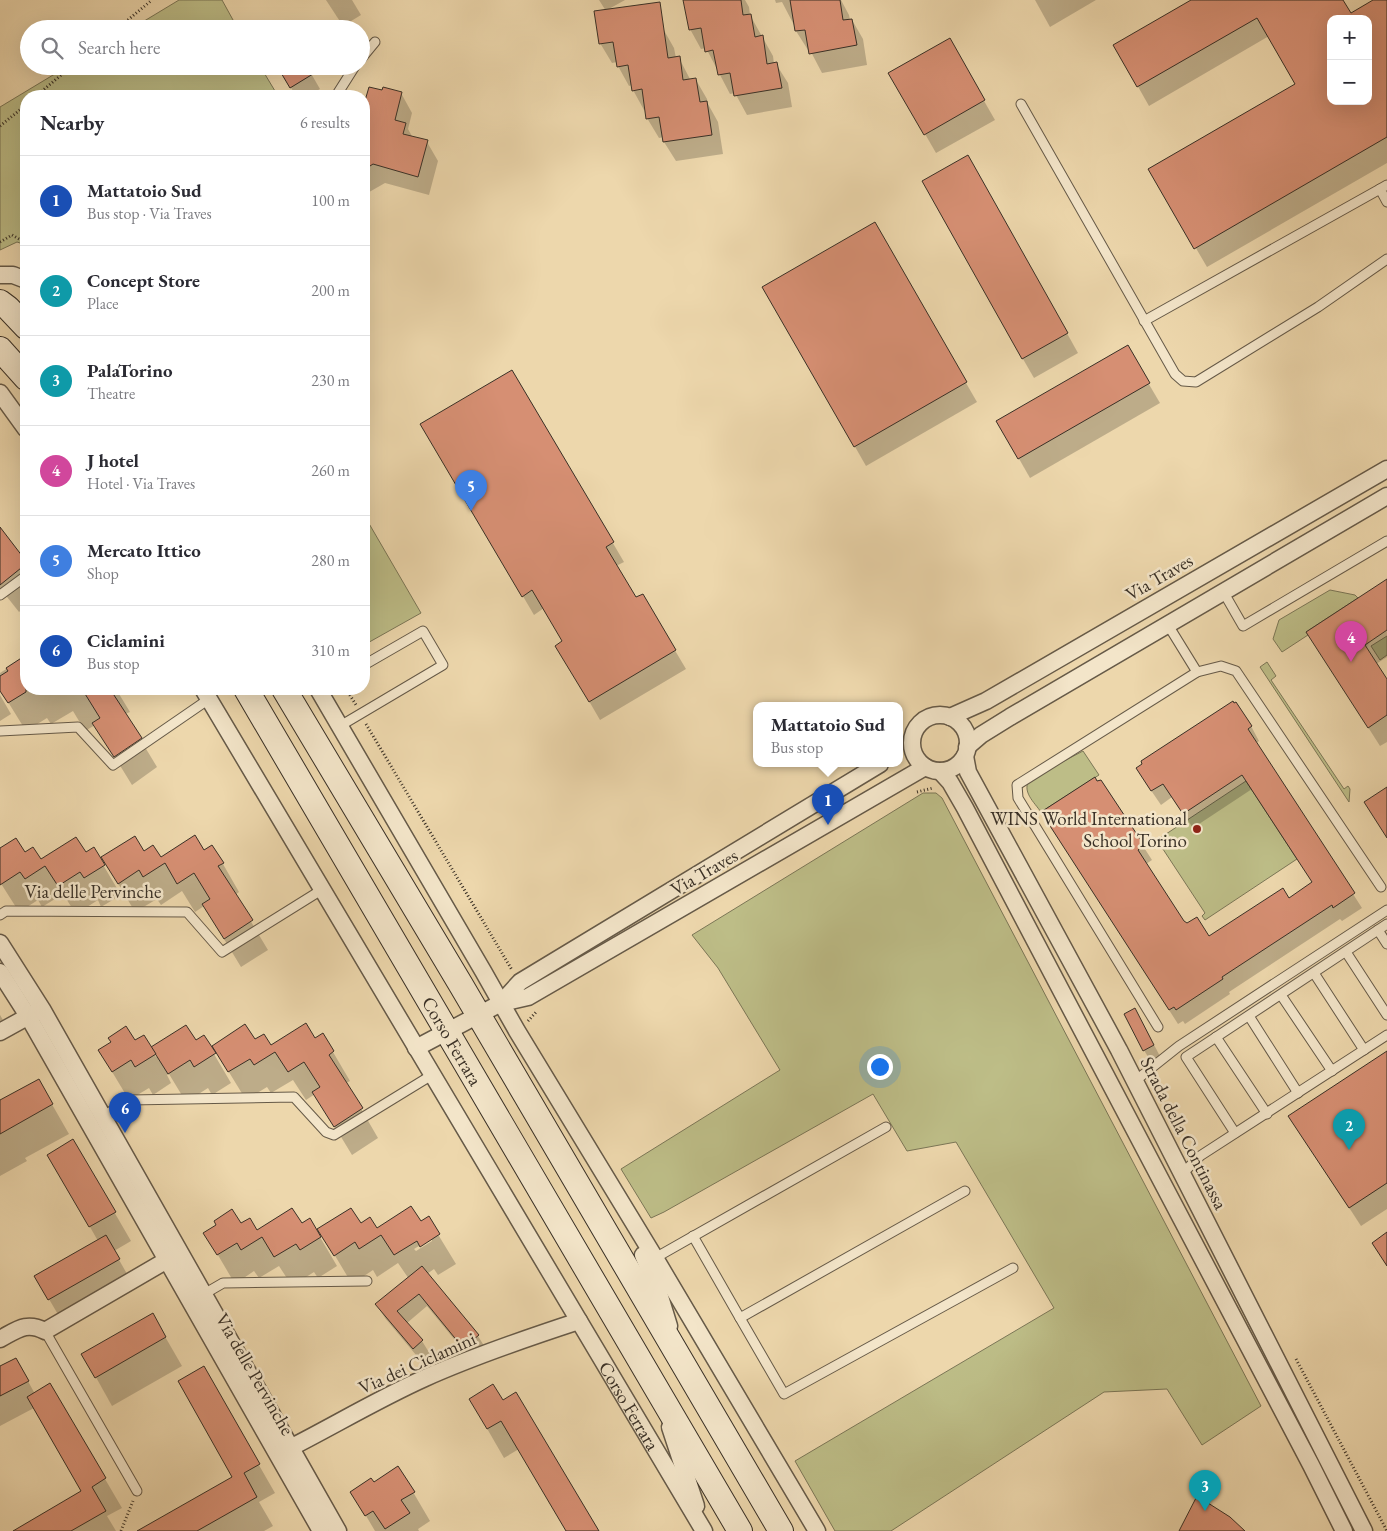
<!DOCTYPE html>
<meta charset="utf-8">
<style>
body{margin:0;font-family:"EB Garamond",serif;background:#f2f2f3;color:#2b2b33}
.controls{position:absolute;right:15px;top:15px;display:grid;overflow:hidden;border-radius:10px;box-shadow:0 5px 20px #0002}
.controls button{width:45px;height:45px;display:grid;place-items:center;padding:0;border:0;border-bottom:1px solid #e1e1e2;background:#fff;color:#2b2b33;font:25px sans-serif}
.you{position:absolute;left:879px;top:1066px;width:18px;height:18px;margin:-12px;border:4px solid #fff;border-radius:50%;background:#1a73e8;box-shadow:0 0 0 8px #1a73e833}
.badge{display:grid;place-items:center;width:32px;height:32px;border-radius:50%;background:#8f2418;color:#fff;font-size:16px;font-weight:700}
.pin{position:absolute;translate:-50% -41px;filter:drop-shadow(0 1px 2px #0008)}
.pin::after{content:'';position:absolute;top:26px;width:18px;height:15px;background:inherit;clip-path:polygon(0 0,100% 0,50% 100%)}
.popup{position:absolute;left:753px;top:702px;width:150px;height:65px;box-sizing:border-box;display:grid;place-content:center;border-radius:10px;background:#fff;filter:drop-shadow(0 1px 4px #0005);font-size:16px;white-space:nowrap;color:#7c7c81}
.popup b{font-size:19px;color:#2b2b33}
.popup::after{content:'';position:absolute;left:50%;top:100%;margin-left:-10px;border:10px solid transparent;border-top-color:#fff}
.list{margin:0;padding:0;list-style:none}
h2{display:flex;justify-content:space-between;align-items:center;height:65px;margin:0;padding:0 20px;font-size:21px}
h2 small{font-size:16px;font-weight:400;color:#7c7c81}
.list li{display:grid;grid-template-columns:32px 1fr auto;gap:15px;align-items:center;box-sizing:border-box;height:90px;padding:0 20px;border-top:1px solid #e1e1e2}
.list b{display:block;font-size:19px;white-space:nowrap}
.list p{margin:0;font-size:16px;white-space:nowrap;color:#7c7c81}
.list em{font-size:16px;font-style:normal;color:#7c7c81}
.icon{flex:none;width:28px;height:28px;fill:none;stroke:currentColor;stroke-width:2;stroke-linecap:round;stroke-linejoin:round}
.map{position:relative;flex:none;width:1387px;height:1531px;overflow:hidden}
.search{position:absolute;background:#fff;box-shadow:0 5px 20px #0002;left:20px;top:20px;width:350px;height:55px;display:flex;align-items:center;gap:12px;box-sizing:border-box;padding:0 18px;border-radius:28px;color:#7c7c81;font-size:19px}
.panel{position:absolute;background:#fff;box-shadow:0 5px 20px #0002;left:20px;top:90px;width:350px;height:605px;border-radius:20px}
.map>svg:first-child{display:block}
.green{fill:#bdbd87;stroke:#7b7656}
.shadow{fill:#0003;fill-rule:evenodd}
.building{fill:#d68f73;stroke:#393026;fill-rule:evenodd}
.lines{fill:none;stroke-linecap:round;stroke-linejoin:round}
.lane-casing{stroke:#665a48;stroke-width:11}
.street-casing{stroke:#665a48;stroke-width:19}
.secondary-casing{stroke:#393026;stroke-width:26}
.path{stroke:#393026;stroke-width:3;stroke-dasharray:1 2.5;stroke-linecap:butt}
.lane{stroke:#f3e5c9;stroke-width:9}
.street{stroke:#f3e5c9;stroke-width:16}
.secondary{stroke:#f3e5c9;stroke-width:24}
.poi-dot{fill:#8f2418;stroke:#f3e5c9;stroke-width:2}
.labels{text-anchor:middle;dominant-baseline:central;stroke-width:5;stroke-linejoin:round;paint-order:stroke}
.street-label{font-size:19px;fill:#393026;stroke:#f3e5c9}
.poi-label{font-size:19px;fill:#393026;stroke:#f3e5c9;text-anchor:end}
</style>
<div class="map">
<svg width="1387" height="1531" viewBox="0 0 1387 1531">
<rect width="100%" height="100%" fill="#edd7ac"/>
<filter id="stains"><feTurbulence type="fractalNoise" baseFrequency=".004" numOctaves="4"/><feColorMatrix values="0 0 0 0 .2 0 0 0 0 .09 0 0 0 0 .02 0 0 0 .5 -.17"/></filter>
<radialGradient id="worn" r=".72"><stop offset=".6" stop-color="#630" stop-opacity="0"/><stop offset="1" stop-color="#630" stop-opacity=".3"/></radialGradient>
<!-- green -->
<g class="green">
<path d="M 179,0 L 222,0 L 238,29 L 131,29 Z"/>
<path d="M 68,66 L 260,66 L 278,96 L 26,96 L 26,245 L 17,242 L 0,250 L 0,107 Z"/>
<path d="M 364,515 L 421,613 L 364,645 Z"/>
<path d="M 1330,590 L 1355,595 L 1358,598 L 1306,632 L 1308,635 L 1282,652 L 1273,639 L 1279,620 Z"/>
<path d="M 1387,636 L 1387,655 L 1380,660 L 1371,646 Z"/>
<path d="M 1267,662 L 1276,676 L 1271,680 L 1344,789 L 1348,786 L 1350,789 L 1349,802 L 1260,667 Z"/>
<path d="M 1083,751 L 1099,775 L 1041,812 C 1034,802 1021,791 1030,779 Z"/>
<path d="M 1246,781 L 1297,859 L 1205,920 L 1202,916 L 1205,913 L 1157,840 Z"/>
<path d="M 923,793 L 936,793 L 942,798 L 1261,1406 L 1202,1445 L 1167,1389 L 1104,1392 L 891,1531 L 835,1531 L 795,1461 L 1054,1308 L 956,1142 L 907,1151 L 873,1094 L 664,1212 L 651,1218 L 621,1169 L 780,1070 L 718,968 L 692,935 Z"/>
</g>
<!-- shadow -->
<g class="shadow">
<path d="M 326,0 L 352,0 L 361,15 L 343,26 Z"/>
<path d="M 599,0 L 625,0 L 607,10 L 649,4 L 674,48 L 676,58 L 679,58 L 691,81 L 696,80 L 707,99 L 708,104 L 718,122 L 723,154 L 676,161 L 664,142 L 664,137 L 659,138 L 647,118 L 646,109 L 644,110 L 633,90 L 632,85 L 629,86 L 618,66 L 617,62 L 612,63 L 600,43 L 606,11 Z"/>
<path d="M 685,0 L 745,0 L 749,7 L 750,15 L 773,56 L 774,64 L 776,64 L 788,83 L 792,107 L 747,115 L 735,93 L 730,94 L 706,48 L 701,49 L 690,29 Z"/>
<path d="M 775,0 L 841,0 L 849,15 L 850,20 L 852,20 L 863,39 L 867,65 L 822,73 L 810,50 L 808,50 L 796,31 L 795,25 L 794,25 L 782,2 L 776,3 Z"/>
<path d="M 1035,0 L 1096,0 L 1050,27 Z"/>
<path d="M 1194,0 L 1341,0 L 1350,15 L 1376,0 L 1387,0 L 1387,163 L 1207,267 L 1150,170 L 1297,84 L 1269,36 L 1149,106 L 1115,46 ZM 1331,19 L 1368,19 L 1368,101 L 1331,101 Z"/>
<path d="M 949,40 L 995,120 L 936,153 L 890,73 Z"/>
<path d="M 278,66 L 309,70 L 320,89 L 308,96 L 296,96 Z"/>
<path d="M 370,88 L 401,93 L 412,113 L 408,129 L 413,138 L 427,142 L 438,161 L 429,195 L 385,183 L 364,195 L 364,109 Z"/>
<path d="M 979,176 L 1078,353 L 1034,378 L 1023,359 Z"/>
<path d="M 874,224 L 977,402 L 866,466 L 764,287 Z"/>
<path d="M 1127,347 L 1160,403 L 1030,478 L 998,422 Z"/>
<path d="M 512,371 L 624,562 L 616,566 L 636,599 L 642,595 L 686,669 L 600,720 L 557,646 L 564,642 L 544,608 L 534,615 L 422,424 Z"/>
<path d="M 0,529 L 26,563 L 26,606 L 19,612 L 0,588 Z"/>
<path d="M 1387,581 L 1387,657 L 1376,664 L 1387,681 L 1387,742 L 1380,746 L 1308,633 Z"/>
<path d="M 25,657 L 26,660 L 26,689 L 116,689 L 130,712 L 125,714 L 157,767 L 132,785 L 95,725 L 85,731 L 73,711 L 51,724 L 47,718 L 26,731 L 0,689 L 0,673 Z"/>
<path d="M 0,695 L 11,714 L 0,721 Z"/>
<path d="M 1251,726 L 1259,741 L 1256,743 L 1362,908 L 1342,921 L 1340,919 L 1229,992 L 1230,994 L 1185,1024 L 1183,1021 L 1178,1024 L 1043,813 L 1101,781 L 1143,846 L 1152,860 L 1146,864 L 1183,922 L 1208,937 L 1289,900 L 1313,883 L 1252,789 L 1193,828 L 1172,797 L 1161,805 L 1146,783 Z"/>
<path d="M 93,848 L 121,895 L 101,907 L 98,900 L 76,914 L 63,894 L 42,907 L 38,900 L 19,912 L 0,882 L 0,849 L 24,854 L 41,861 L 85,854 Z"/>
<path d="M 204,852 L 223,864 L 239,892 L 235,895 L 268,950 L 241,967 L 204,906 L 195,912 L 182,891 L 161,905 L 157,899 L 135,912 L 103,858 L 144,853 L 160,859 Z"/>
<path d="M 0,1015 L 3,1020 L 0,1023 Z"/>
<path d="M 1143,1024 L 1162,1060 L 1152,1064 L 1144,1050 Z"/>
<path d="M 323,1035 L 350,1081 L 346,1083 L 378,1138 L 352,1155 L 315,1094 L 306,1100 L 293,1080 L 271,1093 L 267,1087 L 246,1100 L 213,1046 L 254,1041 L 271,1046 L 315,1040 Z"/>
<path d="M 143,1036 L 156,1057 L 196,1042 L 204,1037 L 231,1083 L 212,1095 L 208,1088 L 186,1102 L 169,1074 L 167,1075 L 171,1083 L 153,1095 L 149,1088 L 129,1100 L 99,1050 L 135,1042 Z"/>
<path d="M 1387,1052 L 1387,1209 L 1361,1226 L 1290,1117 Z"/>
<path d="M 38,1080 L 69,1134 L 25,1158 L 27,1161 L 0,1176 L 0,1102 Z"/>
<path d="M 73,1141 L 131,1241 L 114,1251 L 135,1288 L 66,1328 L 36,1277 L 98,1241 L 49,1155 Z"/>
<path d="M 428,1218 L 456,1264 L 438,1275 L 434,1269 L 427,1274 L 478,1336 L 486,1349 L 472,1361 L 427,1306 L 407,1323 L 422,1341 L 430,1354 L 421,1361 L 385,1318 L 377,1305 L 409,1279 L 398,1263 L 377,1277 L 373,1270 L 352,1284 L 319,1229 L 360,1224 L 377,1230 L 421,1223 ZM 432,1238 L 432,1241 L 416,1251 L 414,1249 Z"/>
<path d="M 241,1225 L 257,1232 L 302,1225 L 320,1237 L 337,1266 L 318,1278 L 314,1272 L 292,1286 L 279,1266 L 259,1278 L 254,1271 L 235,1284 L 205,1233 Z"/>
<path d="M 152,1314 L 182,1366 L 112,1406 L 83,1354 Z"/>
<path d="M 16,1359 L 35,1394 L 50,1385 L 122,1508 L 107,1516 L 116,1531 L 31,1531 L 83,1492 L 34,1408 L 0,1426 L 0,1368 Z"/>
<path d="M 203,1368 L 275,1493 L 259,1502 L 273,1526 L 264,1531 L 148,1531 L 234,1477 Z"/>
<path d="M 470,1399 L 502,1402 L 597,1531 L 567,1531 L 519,1449 L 504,1458 Z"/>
<path d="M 373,1484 L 413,1492 L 430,1521 L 418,1529 L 419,1531 L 375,1531 L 352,1492 Z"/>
</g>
<!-- building -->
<g class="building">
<path d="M 683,0 L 741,0 L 743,15 L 751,14 L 755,37 L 763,35 L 767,64 L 777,62 L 782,88 L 734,96 L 730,73 L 718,75 L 713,50 L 705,52 L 701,28 L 689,30 Z"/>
<path d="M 790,0 L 840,0 L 843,20 L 852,19 L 857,45 L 809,54 L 805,30 L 795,31 Z"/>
<path d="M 1191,0 L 1343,0 L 1351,13 L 1373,0 L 1387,0 L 1387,137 L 1194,249 L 1148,169 L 1295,84 L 1257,18 L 1137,87 L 1113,45 ZM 1331,19 L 1368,19 L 1368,101 L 1331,101 Z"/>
<path d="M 660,2 L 668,58 L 680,56 L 683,80 L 696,78 L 700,102 L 707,101 L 712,135 L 663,142 L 659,117 L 646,119 L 642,89 L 632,91 L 628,65 L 617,67 L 613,42 L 599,44 L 594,11 Z"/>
<path d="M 950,38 L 985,100 L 924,135 L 888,73 Z"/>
<path d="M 277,66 L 326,66 L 290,88 Z"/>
<path d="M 369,87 L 382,90 L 383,87 L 402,92 L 395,120 L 406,123 L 403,134 L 428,140 L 418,177 L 373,164 L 364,170 L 364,104 Z"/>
<path d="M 968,155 L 1068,333 L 1022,359 L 922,181 Z"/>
<path d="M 875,222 L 967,382 L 854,447 L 762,287 Z"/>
<path d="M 1128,345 L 1150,383 L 1018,459 L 996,421 Z"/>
<path d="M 512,370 L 614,542 L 606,547 L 636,597 L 643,594 L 676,650 L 589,702 L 555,646 L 562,641 L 532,590 L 522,597 L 420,424 Z"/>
<path d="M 0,527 L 26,561 L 26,564 L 0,585 Z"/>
<path d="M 1387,579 L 1387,630 L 1365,645 L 1387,679 L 1387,715 L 1368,728 L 1306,632 Z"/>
<path d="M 26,655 L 26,692 L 8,703 L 0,691 L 0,676 L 8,671 L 6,668 Z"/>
<path d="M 82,689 L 110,689 L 142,738 L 114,757 L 92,723 L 100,718 Z"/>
<path d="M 1233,701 L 1234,703 L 1236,702 L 1252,726 L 1248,729 L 1355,893 L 1333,908 L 1332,905 L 1222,977 L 1223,979 L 1176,1010 L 1174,1007 L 1169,1010 L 1041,812 L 1095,777 L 1097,781 L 1101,780 L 1144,845 L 1138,850 L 1184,921 L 1187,923 L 1197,917 L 1209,936 L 1283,888 L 1289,898 L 1312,882 L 1242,775 L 1183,814 L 1163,784 L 1151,791 L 1136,768 L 1142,764 L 1141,761 Z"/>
<path d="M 1387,787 L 1387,838 L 1364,802 Z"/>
<path d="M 195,835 L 204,850 L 212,845 L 224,863 L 218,866 L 253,920 L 224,939 L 202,904 L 210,899 L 194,873 L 177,884 L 165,863 L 143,877 L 139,870 L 118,884 L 101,857 L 135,836 L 144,851 L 153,845 L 161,857 Z"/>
<path d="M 76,837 L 86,852 L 94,847 L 105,865 L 84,878 L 80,872 L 58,886 L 45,866 L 25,879 L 20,872 L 0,885 L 0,848 L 16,838 L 25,852 L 33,847 L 41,859 Z"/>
<path d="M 1135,1008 L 1154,1045 L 1143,1051 L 1124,1014 Z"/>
<path d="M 306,1023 L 315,1038 L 323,1033 L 334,1051 L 329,1055 L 363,1108 L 334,1127 L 312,1092 L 320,1087 L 304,1062 L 288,1072 L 275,1052 L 254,1065 L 250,1059 L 228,1072 L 212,1046 L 245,1024 L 255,1039 L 264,1034 L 271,1045 Z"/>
<path d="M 186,1025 L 196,1040 L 204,1035 L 216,1053 L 194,1067 L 190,1060 L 168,1074 L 151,1047 Z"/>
<path d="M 126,1026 L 135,1040 L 144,1035 L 156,1054 L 135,1067 L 131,1060 L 112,1072 L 98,1050 L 111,1042 L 108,1038 Z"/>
<path d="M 1387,1051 L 1387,1183 L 1349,1208 L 1288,1116 Z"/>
<path d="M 39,1079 L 53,1104 L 0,1134 L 0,1100 Z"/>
<path d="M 73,1139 L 116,1212 L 89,1227 L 47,1155 Z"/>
<path d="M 411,1206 L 421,1221 L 429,1216 L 440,1234 L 420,1247 L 417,1241 L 394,1255 L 381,1235 L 359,1249 L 355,1242 L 334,1256 L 317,1229 L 351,1208 L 361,1223 L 370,1217 L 377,1228 Z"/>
<path d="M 292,1208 L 302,1223 L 310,1218 L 321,1237 L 300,1250 L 296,1244 L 274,1257 L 262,1237 L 241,1250 L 237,1243 L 217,1255 L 203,1233 L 216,1225 L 214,1221 L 232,1209 L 241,1223 L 250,1218 L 257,1230 Z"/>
<path d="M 1387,1232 L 1387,1266 L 1372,1243 Z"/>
<path d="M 106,1235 L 120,1259 L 48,1300 L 34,1276 Z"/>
<path d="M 422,1266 L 479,1335 L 463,1348 L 419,1294 L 397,1311 L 423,1340 L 413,1349 L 375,1304 Z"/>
<path d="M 153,1313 L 166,1337 L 95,1378 L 81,1354 Z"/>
<path d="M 16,1358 L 29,1381 L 0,1396 L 0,1366 Z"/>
<path d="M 204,1366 L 260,1464 L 244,1473 L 257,1497 L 197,1531 L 137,1531 L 232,1477 L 178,1381 Z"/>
<path d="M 50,1383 L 106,1478 L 92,1487 L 106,1511 L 71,1531 L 13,1531 L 81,1491 L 27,1397 Z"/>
<path d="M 493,1384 L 503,1400 L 516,1392 L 599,1531 L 566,1531 L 501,1421 L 487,1429 L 469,1399 Z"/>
<path d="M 398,1466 L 415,1492 L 401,1500 L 410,1513 L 385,1529 L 373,1511 L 365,1516 L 350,1492 L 371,1478 L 374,1482 Z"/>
<path d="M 1197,1496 L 1230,1517 L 1245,1531 L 1179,1531 Z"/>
</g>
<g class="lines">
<!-- lane casing -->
<g class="lane-casing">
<g id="lane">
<path d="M 361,59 L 375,42"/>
<path d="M 336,96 L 355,66"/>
<path d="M 1021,104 L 1175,374 L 1183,381 L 1196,382 L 1318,307 L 1387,259"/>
<path d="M 1387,185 L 1380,189 L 1387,202"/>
<path d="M 1144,321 L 1380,189"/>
<path d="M 1224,593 L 1243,626 L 1387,541"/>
<path d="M 0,595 L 26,576"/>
<path d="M 1168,625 L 1197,672 L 1221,666 L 1236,671 L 1381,887"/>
<path d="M 340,726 L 443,665 L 423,631 L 364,665"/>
<path d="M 0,731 L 78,727 L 113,765 L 209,699"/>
<path d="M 0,915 L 6,911 L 187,912 L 222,952 L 323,889"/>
<path d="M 1378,930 L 1387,944"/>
<path d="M 1346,952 L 1387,1015"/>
<path d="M 1314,973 L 1364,1050"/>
<path d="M 1281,995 L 1332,1071"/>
<path d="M 1249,1016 L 1298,1093"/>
<path d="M 1158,1027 L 1018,798 L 1017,785 L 1197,672"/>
<path d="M 1216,1037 L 1267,1114"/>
<path d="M 1135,1081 L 1179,1046 L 1387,910"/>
<path d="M 103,1116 L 130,1100 L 294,1097 L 326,1132 L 334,1135 L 432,1075"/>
<path d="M 1235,1133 L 1186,1057 L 1387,924"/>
<path d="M 1182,1174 L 1200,1156 L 1387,1035"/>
<path d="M 693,1236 L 740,1318 L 965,1191"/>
<path d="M 655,1258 L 886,1127"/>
<path d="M 204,1294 L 223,1283 L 367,1281"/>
<path d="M 740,1318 L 784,1394 L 1013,1268"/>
<path d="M 45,1331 L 137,1491"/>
</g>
</g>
<!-- street casing -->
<g class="street-casing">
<g id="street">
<path d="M 0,275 L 13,275 L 26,280"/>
<path d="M 0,393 L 26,429"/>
<path id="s1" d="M 203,689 L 704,1531"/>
<path d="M 318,689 L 483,971 L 517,1031 L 655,1258 L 817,1531"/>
<circle cx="940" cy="743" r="28"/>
<path d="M 950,717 L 986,701 L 1387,469"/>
<path d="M 967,747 L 981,735 L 1010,717 L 1387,496"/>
<path d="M 965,756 L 968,772 L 1119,1050 L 1364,1531"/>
<path d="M 940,771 L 950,782 L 965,808 L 1311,1465 L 1344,1531"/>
<path d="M 0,943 L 42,1009 L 338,1531"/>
<path d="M 0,972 L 28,1016 L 321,1531"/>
<path d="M 501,1003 L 528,997 L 925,767"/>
<path d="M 0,1032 L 38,1011"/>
<path d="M 416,1048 L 501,1003 L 520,982 L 880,764"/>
<path d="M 643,1255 L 658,1290 L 669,1326"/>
<path d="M 0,1339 C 17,1330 26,1321 45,1331 L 174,1256"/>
<path d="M 670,1427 L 696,1506"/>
<path d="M 282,1452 C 330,1428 376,1400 425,1378 C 474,1356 527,1338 579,1321"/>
</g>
</g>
<!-- secondary casing -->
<g class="secondary-casing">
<g id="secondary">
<path d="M 0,302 L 8,308 L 26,327"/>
<path d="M 0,349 L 26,378"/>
<path id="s2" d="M 246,689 L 740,1531"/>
<path d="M 284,689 L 461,985 L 781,1531"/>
</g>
</g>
<!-- path -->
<g class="path">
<path d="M 117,29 L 152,0"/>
<path d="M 36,96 L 72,66"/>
<path d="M 0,126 L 26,105"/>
<path d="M 0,242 L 12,235 L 26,243"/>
<path d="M 346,689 L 356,705"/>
<path d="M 366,724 L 512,970"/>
<path d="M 917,792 L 933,788"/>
<path d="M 528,1021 L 537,1011"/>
<path d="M 1296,1359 L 1387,1531"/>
<path d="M 121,1531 L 133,1501"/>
</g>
<!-- lane -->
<use href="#lane" class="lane"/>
<!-- street -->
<use href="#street" class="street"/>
<!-- secondary -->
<use href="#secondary" class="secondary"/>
</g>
<!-- markers -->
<circle class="poi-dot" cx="1197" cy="829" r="5"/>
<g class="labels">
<!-- street labels -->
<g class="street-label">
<text transform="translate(1159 577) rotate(-30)">Via Traves</text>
<text transform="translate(704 872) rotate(-30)">Via Traves</text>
<text x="93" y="891">Via delle Pervinche</text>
<text stroke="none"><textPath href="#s2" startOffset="408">Corso Ferrara</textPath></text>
<text transform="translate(1184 1133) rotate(63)">Strada della Continassa</text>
<text transform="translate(417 1363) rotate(-24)">Via dei Ciclamini</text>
<text transform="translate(255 1374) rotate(60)">Via delle Pervinche</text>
<text stroke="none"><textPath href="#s1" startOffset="834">Corso Ferrara</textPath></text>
</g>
<!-- poi labels -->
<g class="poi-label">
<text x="1187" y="818">WINS World International<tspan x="1187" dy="22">School Torino</tspan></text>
</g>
</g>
<rect width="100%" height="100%" filter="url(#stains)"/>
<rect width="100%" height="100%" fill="url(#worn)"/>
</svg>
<div class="controls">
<button>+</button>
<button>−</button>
</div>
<div class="you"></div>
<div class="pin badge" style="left:828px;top:825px;background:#1a4fb4">1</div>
<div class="popup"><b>Mattatoio Sud</b>Bus stop</div>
<div class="pin badge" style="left:1349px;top:1150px;background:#0f9aa8">2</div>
<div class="pin badge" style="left:1205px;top:1511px;background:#0f9aa8">3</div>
<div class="pin badge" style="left:1351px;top:662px;background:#d1479c">4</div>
<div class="pin badge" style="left:471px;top:511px;background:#3f7fe0">5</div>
<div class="pin badge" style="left:125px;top:1133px;background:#1a4fb4">6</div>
<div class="search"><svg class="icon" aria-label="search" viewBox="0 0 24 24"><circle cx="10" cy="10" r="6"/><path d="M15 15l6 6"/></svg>Search here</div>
<section class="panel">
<h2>Nearby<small>6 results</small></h2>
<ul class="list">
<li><span class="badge" style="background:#1a4fb4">1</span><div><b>Mattatoio Sud</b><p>Bus stop · Via Traves</p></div><em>100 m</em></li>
<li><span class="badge" style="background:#0f9aa8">2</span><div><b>Concept Store</b><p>Place</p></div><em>200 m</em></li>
<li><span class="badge" style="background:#0f9aa8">3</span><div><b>PalaTorino</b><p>Theatre</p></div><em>230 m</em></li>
<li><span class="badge" style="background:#d1479c">4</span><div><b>J hotel</b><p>Hotel · Via Traves</p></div><em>260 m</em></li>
<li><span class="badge" style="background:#3f7fe0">5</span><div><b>Mercato Ittico</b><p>Shop</p></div><em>280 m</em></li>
<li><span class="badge" style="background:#1a4fb4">6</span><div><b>Ciclamini</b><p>Bus stop</p></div><em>310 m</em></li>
</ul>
</section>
</div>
